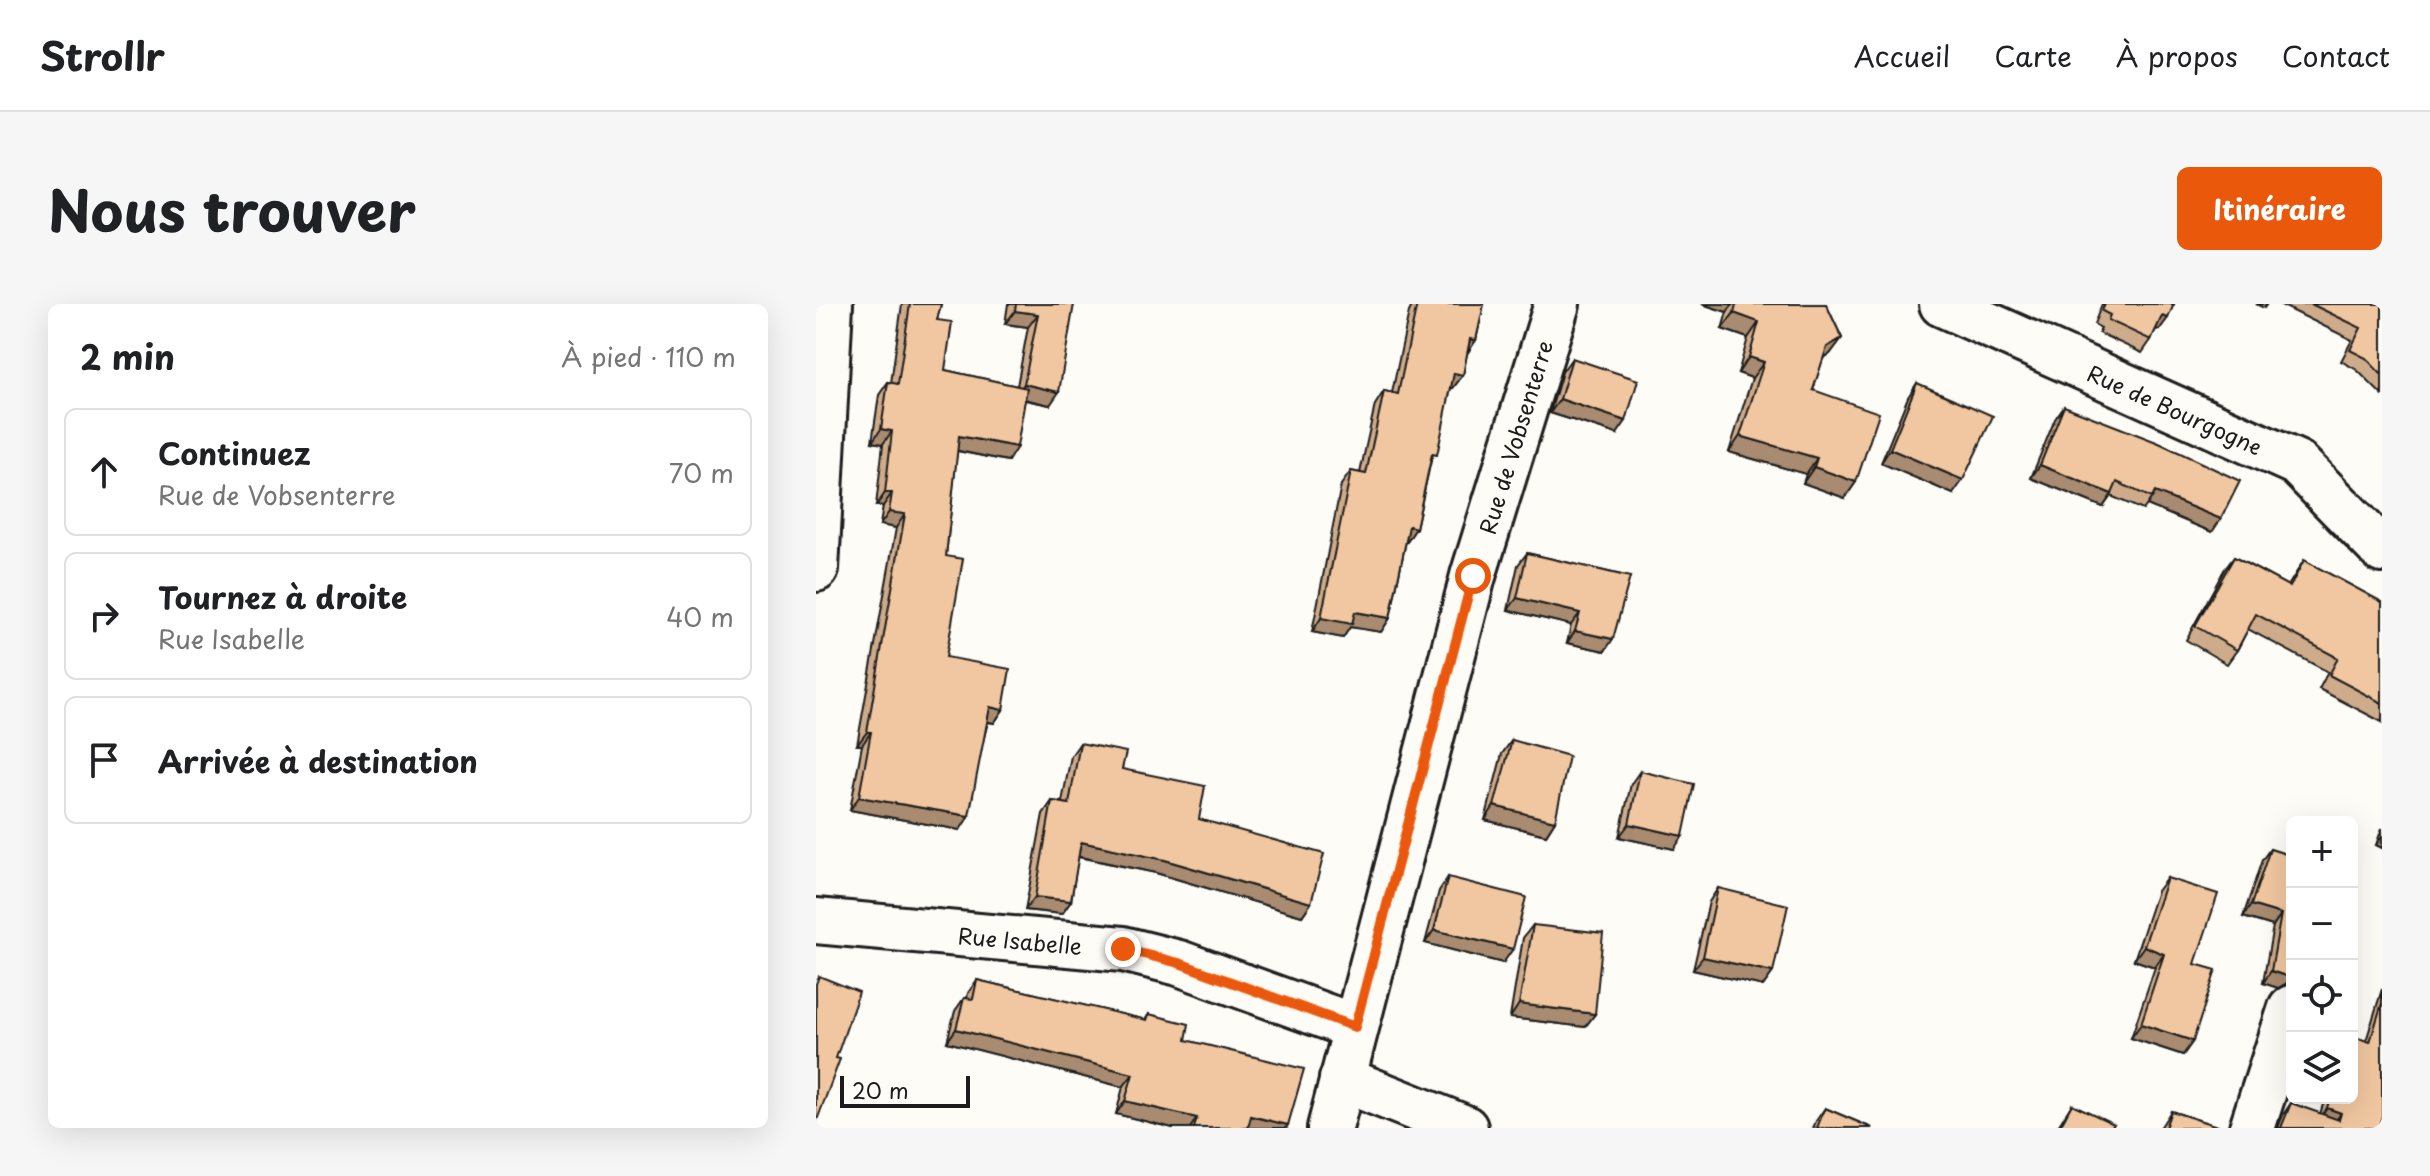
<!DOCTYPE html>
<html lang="fr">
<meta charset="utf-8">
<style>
body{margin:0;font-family:"Playpen Sans",sans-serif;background:#f6f6f6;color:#202124}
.controls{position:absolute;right:24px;bottom:24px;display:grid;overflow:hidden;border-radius:12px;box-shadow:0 8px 32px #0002}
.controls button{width:72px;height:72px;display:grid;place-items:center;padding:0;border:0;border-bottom:2px solid #e0e0e0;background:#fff;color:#202124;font:40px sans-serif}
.scale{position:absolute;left:24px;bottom:20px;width:130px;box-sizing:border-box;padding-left:8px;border:4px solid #1c1c1c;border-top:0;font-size:22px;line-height:28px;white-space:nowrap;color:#1c1c1c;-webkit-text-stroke:6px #fdfcf7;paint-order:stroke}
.stop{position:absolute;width:24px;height:24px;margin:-18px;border:6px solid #ea580c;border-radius:50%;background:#fff}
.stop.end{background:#ea580c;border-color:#fff;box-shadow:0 2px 8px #0008}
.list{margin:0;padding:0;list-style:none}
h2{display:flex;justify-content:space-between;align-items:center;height:104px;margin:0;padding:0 32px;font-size:34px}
h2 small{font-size:26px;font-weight:400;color:#757577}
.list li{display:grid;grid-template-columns:52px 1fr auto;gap:24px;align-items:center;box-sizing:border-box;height:128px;margin:0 16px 16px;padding:0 16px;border:2px solid #e0e0e0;border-radius:12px}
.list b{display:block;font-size:30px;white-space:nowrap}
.list p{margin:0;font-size:26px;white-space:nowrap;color:#757577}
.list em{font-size:26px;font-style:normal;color:#757577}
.icon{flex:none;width:44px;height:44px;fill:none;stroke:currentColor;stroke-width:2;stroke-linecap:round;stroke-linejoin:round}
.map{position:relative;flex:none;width:1566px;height:824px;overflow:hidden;border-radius:12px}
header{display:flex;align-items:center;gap:48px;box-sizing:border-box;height:112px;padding:0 40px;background:#fff;border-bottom:2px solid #e0e0e0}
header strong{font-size:38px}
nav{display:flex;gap:44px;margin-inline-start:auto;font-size:28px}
.intro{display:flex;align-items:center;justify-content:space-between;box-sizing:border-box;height:192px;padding:0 48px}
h1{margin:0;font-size:56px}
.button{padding:20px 36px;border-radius:12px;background:#ea580c;color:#fff;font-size:28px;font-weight:700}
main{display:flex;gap:48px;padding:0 48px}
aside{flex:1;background:#fff;border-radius:12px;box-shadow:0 8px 32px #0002}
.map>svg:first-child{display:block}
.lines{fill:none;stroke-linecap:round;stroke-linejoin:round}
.minor-casing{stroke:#1c1c1c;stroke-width:50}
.minor{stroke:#fdfcf7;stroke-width:44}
.wall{fill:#ceab8a;stroke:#1c1c1c;stroke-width:2}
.shaded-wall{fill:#a88b70;stroke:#1c1c1c;stroke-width:2}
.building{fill:#f0c7a0;stroke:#1c1c1c;stroke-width:2}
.route{stroke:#ea580c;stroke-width:10}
.labels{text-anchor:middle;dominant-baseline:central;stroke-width:7;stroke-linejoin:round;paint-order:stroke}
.street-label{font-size:22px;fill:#1c1c1c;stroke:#fdfcf7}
</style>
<header>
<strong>Strollr</strong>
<nav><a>Accueil</a><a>Carte</a><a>À propos</a><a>Contact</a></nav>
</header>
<div class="intro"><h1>Nous trouver</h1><a class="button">Itinéraire</a></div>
<main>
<aside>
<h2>2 min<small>À pied · 110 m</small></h2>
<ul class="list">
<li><svg class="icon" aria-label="ahead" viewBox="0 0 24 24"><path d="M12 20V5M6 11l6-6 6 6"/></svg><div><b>Continuez</b><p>Rue de Vobsenterre</p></div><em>70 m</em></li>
<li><svg class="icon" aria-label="right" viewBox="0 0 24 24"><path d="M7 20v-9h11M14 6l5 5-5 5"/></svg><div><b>Tournez à droite</b><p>Rue Isabelle</p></div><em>40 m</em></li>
<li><svg class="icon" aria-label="arrive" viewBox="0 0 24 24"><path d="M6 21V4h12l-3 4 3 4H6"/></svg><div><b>Arrivée à destination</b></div></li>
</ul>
</aside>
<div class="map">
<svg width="1566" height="824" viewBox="0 0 1566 824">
<rect width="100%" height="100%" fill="#fdfcf7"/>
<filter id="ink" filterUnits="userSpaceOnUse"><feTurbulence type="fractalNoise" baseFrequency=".0125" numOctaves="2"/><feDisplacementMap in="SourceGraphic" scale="16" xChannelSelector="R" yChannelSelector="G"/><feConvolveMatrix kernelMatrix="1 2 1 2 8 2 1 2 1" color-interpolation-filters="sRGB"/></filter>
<g filter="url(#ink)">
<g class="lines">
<!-- minor casing -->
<g class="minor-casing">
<g id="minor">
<path d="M 1126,0 L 1481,159 L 1566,246"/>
<path d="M 0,265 L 14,0"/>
<path d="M 0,617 L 307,645 L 363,659 L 539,723"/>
<path d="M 526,775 L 649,824"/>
<path d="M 514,824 L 657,272 L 741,0"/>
<path d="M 1436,824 L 1475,704"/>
</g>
</g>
<!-- minor -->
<use href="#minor" class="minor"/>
</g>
<!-- wall -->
<g class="wall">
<path d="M 86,0 L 125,0 L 121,16 L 129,66 L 201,82 L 212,23 L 189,20 L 192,0 L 258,0 L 234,101 L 209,96 L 192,157 L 141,147 L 130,252 L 130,353 L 187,406 L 178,419 L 172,418 L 144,526 L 34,506 L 46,441 L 41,441 L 80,224 L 64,221 L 67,202 L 60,202 L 67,140 L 56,138 L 63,91 L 72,78 L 75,79 Z"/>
<path d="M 597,0 L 668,0 L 660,36 L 651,49 L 647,71 L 637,84 L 635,84 L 614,161 L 600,224 L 590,237 L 574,314 L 565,328 L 534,323 L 527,334 L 496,328 L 525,181 L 535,167 L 544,169 L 559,101 L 568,87 L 576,89 L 593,8 Z"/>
<path d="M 886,0 L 1010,0 L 1026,34 L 1014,50 L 1007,54 L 997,86 L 1040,178 L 1029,194 L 987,179 L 990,170 L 913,148 L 936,74 L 922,69 L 932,34 L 906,25 L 911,8 Z"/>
<path d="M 1286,0 L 1358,0 L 1343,26 L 1340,25 L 1335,36 L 1326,49 L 1283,29 L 1285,24 L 1278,20 Z"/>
<path d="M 1440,0 L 1451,0 L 1448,4 Z"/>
<path d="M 1463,0 L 1566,0 L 1566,91 L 1541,66 L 1525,57 L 1536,36 Z"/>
<path d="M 756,54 L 801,130 L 734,109 L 746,68 Z"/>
<path d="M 1101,79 L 1137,190 L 1065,159 L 1092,93 Z"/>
<path d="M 1248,102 L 1396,228 L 1331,201 L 1327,206 L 1295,192 L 1287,203 L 1215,174 L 1239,115 Z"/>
<path d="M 711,249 L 814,273 L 789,347 L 751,339 L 755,321 L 692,306 L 702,261 Z"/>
<path d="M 1418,253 L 1472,282 L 1488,256 L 1566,298 L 1566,418 L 1503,385 L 1512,368 L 1432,325 L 1421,346 L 1411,360 L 1370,336 L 1408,266 Z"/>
<path d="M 696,436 L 739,517 L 730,531 L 669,516 L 686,450 Z"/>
<path d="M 264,439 L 383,515 L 495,599 L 486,612 L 340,569 L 262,553 L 255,597 L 246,610 L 209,606 L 227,510 L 236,497 L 246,498 L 255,452 Z"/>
<path d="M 824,467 L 858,545 L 803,533 L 815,480 Z"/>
<path d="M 1566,524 L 1566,544 L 1560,541 Z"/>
<path d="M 1454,545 L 1476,552 L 1471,679 L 1462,684 L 1447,679 L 1457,622 L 1427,613 L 1446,556 Z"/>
<path d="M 632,573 L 687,659 L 609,639 L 623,587 Z"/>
<path d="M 1351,574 L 1379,660 L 1377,737 L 1367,751 L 1315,734 L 1339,663 L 1318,656 L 1341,587 Z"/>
<path d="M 902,584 L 957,668 L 947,682 L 877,666 L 893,598 Z"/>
<path d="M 717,621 L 779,710 L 769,723 L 694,714 L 707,634 Z"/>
<path d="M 161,676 L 329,716 L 333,710 L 370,736 L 470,824 L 357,824 L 300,810 L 307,783 L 131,738 L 139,707 L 148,694 L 151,694 L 152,689 Z"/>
<path d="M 1566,685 L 1566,812 L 1562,824 L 1462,824 L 1467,811 L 1475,799 L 1504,810 L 1509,794 L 1536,794 L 1550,737 Z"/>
<path d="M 1256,800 L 1295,824 L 1241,824 Z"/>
<path d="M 1009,804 L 1056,824 L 997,824 L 1000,817 Z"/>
<path d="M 1355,807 L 1407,824 L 1344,824 Z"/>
</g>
<!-- shaded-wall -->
<g class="shaded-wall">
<path d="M 886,0 L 917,0 L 911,8 Z"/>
<path d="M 199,7 L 222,10 L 212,23 L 189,20 Z"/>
<path d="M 918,9 L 943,18 L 932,34 L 906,25 Z"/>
<path d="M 1346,12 L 1352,14 L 1343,26 L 1337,24 Z"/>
<path d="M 1026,34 L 1014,50 L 1000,59 L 1011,43 Z"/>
<path d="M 654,35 L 660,36 L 651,50 Z"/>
<path d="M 933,53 L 948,58 L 936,74 L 922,69 Z"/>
<path d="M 638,69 L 647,71 L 637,84 L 629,82 Z"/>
<path d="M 208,80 L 243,88 L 234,101 L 199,93 Z"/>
<path d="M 744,95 L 810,117 L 801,130 L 734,109 Z"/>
<path d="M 65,125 L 76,127 L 67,140 L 56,138 Z"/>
<path d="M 143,132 L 201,143 L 192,157 L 133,145 Z"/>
<path d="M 924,132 L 1001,154 L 990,170 L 913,148 Z"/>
<path d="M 1074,145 L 1147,176 L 1137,190 L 1065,159 Z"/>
<path d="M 1224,161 L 1296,190 L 1287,203 L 1215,174 Z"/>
<path d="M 998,163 L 1040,178 L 1029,194 L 987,179 Z"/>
<path d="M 1339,188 L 1405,215 L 1396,228 L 1331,201 Z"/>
<path d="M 69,189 L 76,189 L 67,202 L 60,202 Z"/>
<path d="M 73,208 L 89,210 L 80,224 L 64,221 Z"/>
<path d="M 593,222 L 600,224 L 591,238 L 583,236 Z"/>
<path d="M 701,294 L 764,309 L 755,321 L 692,306 Z"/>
<path d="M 539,308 L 574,314 L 565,328 L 534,323 L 527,334 L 496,328 L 505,314 Z"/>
<path d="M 759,327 L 797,335 L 789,347 L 751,339 Z"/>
<path d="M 174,403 L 187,406 L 178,419 L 165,416 Z"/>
<path d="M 51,428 L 55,428 L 46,441 L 41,441 Z"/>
<path d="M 43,493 L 153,512 L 144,526 L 34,506 Z"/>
<path d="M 678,502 L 739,517 L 730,531 L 669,516 Z"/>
<path d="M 813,520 L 867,532 L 858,545 L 803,533 Z"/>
<path d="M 1566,532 L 1566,544 L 1560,541 Z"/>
<path d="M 265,538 L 349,556 L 495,599 L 486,612 L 340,569 L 255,551 Z"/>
<path d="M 219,593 L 255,597 L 246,610 L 209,606 Z"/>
<path d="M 1435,601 L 1465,610 L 1457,622 L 1427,613 Z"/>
<path d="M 618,626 L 697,645 L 687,659 L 609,639 Z"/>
<path d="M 1328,642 L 1348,650 L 1339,663 L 1318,656 Z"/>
<path d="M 887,653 L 957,668 L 947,682 L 877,666 Z"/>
<path d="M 1455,667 L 1476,669 L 1476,680 L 1471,679 L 1462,684 L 1447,679 Z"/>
<path d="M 703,700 L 779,710 L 769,723 L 694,714 Z"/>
<path d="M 1325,720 L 1377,737 L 1367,751 L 1315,734 Z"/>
<path d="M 140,725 L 317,770 L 307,783 L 131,738 Z"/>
<path d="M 309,797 L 381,814 L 374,824 L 357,824 L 300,810 Z"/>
<path d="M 1511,804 L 1525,809 L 1517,821 L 1503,816 Z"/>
<path d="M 435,812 L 472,821 L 470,824 L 427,824 Z"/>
</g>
<!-- building -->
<g class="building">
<path d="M 94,0 L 125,0 L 121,16 L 136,18 L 129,66 L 211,84 L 201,143 L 143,132 L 130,252 L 147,255 L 130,353 L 194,365 L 187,406 L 174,403 L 153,512 L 43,493 L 55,428 L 51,428 L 89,210 L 73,208 L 76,189 L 69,189 L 76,127 L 65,125 L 72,78 L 82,80 Z"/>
<path d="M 200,0 L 258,0 L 243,88 L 208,80 L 222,10 L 199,7 Z"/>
<path d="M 601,0 L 668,0 L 660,36 L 654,35 L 647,71 L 638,69 L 621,151 L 616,150 L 600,224 L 593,222 L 574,314 L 539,308 L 536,320 L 505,314 L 535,167 L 550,170 L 568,87 L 582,90 Z"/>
<path d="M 920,0 L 1010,0 L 1026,34 L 1011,43 L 997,86 L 1063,109 L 1040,178 L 998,163 L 1001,154 L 924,132 L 948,58 L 933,53 L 943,18 L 918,9 Z"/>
<path d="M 1289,0 L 1358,0 L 1352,14 L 1346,12 L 1335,36 L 1292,16 L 1294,11 L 1286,7 Z"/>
<path d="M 1495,0 L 1566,0 L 1566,71 L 1550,54 L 1534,46 L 1545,24 Z"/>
<path d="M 756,54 L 822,76 L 810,117 L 744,95 Z"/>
<path d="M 1101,79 L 1177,112 L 1147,176 L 1074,145 Z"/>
<path d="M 1248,102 L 1343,139 L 1424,177 L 1405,215 L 1339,188 L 1336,194 L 1301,178 L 1296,190 L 1224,161 Z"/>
<path d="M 711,249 L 814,273 L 797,335 L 759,327 L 764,309 L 701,294 Z"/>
<path d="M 1418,253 L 1474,283 L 1488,256 L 1566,298 L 1566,399 L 1513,371 L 1522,354 L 1440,310 L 1421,346 L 1379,322 Z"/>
<path d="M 696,436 L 753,452 L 739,517 L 678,502 Z"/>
<path d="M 264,439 L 310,448 L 306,465 L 389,482 L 383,515 L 508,550 L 495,599 L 349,556 L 265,538 L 255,597 L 219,593 L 236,497 L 253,500 Z"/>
<path d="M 824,467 L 878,480 L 867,532 L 813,520 Z"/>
<path d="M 1454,545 L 1476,552 L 1476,669 L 1470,672 L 1455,667 L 1465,610 L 1435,601 Z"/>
<path d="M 632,573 L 710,593 L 697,645 L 618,626 Z"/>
<path d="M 1351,574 L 1402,590 L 1379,660 L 1400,666 L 1377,737 L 1325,720 L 1348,650 L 1328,642 Z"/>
<path d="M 902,584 L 972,601 L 957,668 L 887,653 Z"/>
<path d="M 717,621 L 787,629 L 779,710 L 703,700 Z"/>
<path d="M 3,672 L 43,688 L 20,754 L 24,755 L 0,819 L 0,680 Z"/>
<path d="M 161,676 L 331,716 L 333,710 L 373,720 L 370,736 L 488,765 L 472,821 L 435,812 L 432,824 L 378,824 L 381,814 L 309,797 L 317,770 L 140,725 L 148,694 L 157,695 Z"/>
<path d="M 1566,699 L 1566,812 L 1562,824 L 1465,824 L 1475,799 L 1523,816 L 1525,809 L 1511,804 L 1514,794 L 1536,794 L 1536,732 L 1554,738 Z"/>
<path d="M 1256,800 L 1298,820 L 1295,824 L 1243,824 Z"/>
<path d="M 1009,804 L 1056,824 L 1001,824 Z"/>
<path d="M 1355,807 L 1407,824 L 1349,824 Z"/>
</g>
</g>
<g class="lines" filter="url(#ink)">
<!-- route -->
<path class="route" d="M 307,645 L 363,659 L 539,723 L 657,272"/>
</g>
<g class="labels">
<!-- street labels -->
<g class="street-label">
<text transform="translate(1359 105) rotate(24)">Rue de Bourgogne</text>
<text transform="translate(699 133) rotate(-73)">Rue de Vobsenterre</text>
<text transform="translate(204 636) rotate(5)">Rue Isabelle</text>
</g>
</g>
</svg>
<div class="controls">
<button>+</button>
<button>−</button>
<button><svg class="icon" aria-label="locate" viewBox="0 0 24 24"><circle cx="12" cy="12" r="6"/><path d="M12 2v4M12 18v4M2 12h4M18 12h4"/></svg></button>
<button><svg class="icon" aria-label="layers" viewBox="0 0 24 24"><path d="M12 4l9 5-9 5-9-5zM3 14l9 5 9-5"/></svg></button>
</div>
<div class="scale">20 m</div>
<div class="stop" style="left:657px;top:272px"></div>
<div class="stop end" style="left:307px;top:645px"></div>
</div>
</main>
